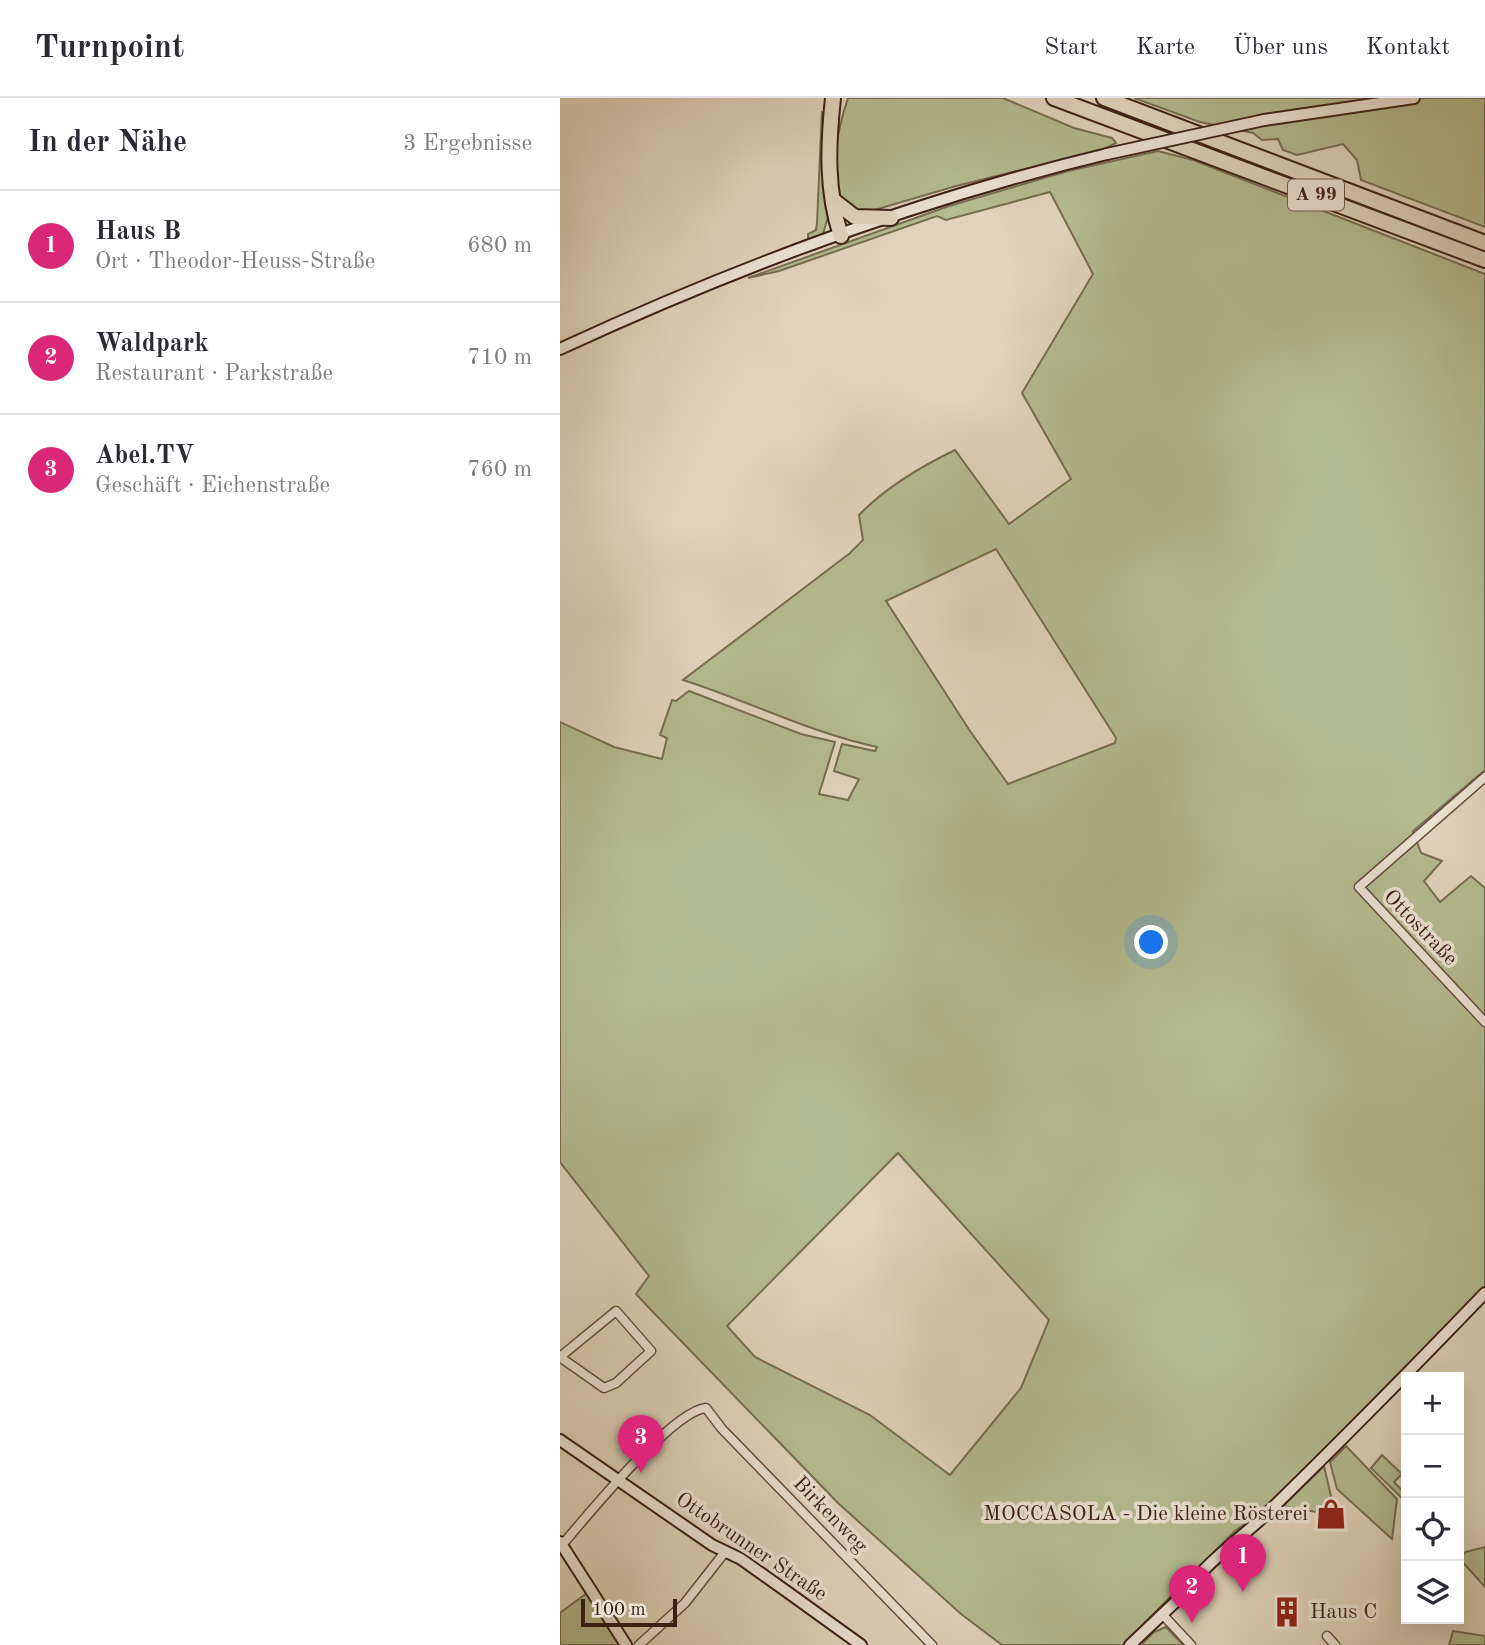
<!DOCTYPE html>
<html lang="de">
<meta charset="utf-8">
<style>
body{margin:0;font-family:"Old Standard TT",serif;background:#f2f2f3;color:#2b2b33}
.controls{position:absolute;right:21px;bottom:21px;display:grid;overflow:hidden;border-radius:0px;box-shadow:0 7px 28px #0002}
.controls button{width:63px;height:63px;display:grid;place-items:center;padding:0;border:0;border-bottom:2px solid #e1e1e2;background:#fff;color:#2b2b33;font:35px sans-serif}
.scale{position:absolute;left:21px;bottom:18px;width:96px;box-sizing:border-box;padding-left:7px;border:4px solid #3e2115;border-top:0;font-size:19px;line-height:24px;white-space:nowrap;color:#3e2115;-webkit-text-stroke:5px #ebe3d3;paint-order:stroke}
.you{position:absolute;left:592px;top:845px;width:24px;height:24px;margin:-18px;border:5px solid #fff;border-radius:50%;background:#1a73e8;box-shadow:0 0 0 10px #1a73e833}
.badge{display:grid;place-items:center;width:46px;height:46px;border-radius:50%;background:#db2777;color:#fff;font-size:23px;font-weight:700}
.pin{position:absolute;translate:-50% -58px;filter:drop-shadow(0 2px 4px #0008)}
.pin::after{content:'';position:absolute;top:37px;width:24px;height:21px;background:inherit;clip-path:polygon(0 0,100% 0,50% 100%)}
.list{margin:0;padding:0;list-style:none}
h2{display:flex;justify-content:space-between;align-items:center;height:91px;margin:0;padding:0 28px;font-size:30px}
h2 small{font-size:23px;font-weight:400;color:#7c7c81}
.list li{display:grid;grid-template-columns:46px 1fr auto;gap:21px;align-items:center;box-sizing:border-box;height:112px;padding:0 28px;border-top:2px solid #e1e1e2}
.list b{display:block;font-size:26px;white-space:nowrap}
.list p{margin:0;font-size:23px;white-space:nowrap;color:#7c7c81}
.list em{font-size:23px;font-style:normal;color:#7c7c81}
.icon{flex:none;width:38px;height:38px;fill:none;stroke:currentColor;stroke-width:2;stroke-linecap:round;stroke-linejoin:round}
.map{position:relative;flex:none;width:925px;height:1547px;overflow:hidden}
header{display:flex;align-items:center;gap:42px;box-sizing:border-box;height:98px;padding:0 35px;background:#fff;border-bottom:2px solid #e1e1e2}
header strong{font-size:33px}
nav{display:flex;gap:38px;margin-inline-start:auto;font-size:24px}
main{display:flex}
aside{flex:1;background:#fff}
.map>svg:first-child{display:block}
.green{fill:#b3bc90;stroke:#786e52;stroke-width:2;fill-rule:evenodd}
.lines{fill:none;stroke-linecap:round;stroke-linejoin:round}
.street-casing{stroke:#664e3e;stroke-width:11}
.secondary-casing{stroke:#3e2115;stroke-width:14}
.highway-casing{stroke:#3e2115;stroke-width:18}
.street{stroke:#ebe3d3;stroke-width:8}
.secondary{stroke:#ebe3d3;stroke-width:10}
.highway{stroke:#e0d4bb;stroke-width:14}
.secondary-bridge-casing{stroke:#3e2115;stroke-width:14;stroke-linecap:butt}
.secondary-bridge{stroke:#ebe3d3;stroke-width:10}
.labels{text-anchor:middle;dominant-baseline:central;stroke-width:7;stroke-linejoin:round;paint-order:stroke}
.shield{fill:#ebe3d3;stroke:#725b4e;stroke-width:2}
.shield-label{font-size:19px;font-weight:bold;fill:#3e2115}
.street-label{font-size:21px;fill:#3e2115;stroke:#ebe3d3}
.poi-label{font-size:21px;fill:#3e2115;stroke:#ebe3d3;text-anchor:end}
</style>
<header>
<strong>Turnpoint</strong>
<nav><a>Start</a><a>Karte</a><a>Über uns</a><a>Kontakt</a></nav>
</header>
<main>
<aside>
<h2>In der Nähe<small>3 Ergebnisse</small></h2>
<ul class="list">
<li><span class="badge">1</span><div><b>Haus B</b><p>Ort · Theodor-Heuss-Straße</p></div><em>680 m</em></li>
<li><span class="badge">2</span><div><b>Waldpark</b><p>Restaurant · Parkstraße</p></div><em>710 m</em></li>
<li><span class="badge">3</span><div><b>Abel.TV</b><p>Geschäft · Eichenstraße</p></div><em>760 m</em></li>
</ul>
</aside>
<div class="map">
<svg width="925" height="1547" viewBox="0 0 925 1547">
<rect width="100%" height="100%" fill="#e0d4bb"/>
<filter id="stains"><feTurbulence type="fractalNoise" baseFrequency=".00286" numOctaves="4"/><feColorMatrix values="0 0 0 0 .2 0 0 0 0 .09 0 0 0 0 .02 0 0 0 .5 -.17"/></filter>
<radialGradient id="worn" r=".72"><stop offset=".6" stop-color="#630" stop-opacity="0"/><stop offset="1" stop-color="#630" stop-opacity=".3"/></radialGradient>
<!-- green -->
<g class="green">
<path d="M 288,0 L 443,0 L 514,30 L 552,40 L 556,45 L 542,52 L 396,88 L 301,116 C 296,113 286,109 282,104 C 265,82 280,24 288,0 Z"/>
<path d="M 574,0 L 925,0 L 925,129 L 801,82 L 797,62 L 783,46 L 737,57 L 723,52 L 718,41 L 702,42 L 693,35 L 640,24 Z"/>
<path d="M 262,14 L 265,15 L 268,119 L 263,136 L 252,141 L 248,140 L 248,136 L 256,132 L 257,124 Z"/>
<path d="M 598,53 L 633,62 L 925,176 L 925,672 L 853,733 L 861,755 L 882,763 L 864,783 L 880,804 L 911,778 L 925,790 L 925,1189 L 706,1411 L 675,1433 L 563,1547 L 442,1547 L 401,1516 L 278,1405 L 93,1214 L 76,1196 L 89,1178 L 0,1064 L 0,624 L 54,649 L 102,661 L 107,640 L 100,637 L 112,602 L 116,603 L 129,593 L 241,636 L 275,644 L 259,696 L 288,702 L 299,681 L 274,673 L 282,646 L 315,653 L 317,649 C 248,634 189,603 123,582 L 290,455 L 303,442 L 299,417 C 326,389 360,369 395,352 L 449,426 L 511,381 L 462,295 L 533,176 L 490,94 L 386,122 L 377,118 L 219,173 L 188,180 L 389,108 L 508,73 ZM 436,451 L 556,640 L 555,645 L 448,686 L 410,633 L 326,503 ZM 338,1055 L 489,1222 L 461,1290 L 390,1377 L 310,1317 L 195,1259 L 167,1228 Z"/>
<path d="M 786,1348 L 837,1401 L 832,1441 L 777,1391 L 770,1364 Z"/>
<path d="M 822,1357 L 842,1376 L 834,1384 L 846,1397 L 846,1404 L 811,1370 Z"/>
<path d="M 764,1368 L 771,1398 L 756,1414 L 723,1408 Z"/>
<path d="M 925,1449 L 925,1489 L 899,1460 L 906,1454 Z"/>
<path d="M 27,1495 L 60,1547 L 0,1547 L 0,1515 Z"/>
<path d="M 606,1529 L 623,1547 L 581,1547 L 594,1534 Z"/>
<path d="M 893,1533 L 925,1538 L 925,1547 L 889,1547 Z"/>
</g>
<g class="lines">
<!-- street casing -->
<g class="street-casing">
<g id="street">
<path d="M 925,679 L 799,789 L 925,924"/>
<path d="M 56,1213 L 91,1253 L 56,1285 L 44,1290 L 0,1259 Z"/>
<path d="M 2,1447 C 27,1418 112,1313 146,1310 L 162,1331 L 372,1547"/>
<path d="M 602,1516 L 631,1547"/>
<path d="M 767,1538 L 775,1547"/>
<path d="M 79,1547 L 125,1505 L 165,1454"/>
</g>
</g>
<!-- secondary casing -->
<g class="secondary-casing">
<g id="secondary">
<path d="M 704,22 L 854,0"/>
<path d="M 0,251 C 175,170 359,101 547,56"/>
<path d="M 0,1342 L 152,1447 L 181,1461 L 226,1493 L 301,1547"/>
<path d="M 0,1444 L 66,1547"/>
<path d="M 570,1547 L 630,1490 C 641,1469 683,1438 702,1420 C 778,1346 852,1271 925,1195"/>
</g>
</g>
<!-- highway casing -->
<g class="highway-casing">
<g id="highway">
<path d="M 273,0 C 268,47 266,92 281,138"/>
<path d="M 494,0 L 925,162"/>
<path d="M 544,0 L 925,145"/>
<path d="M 273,102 L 295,119 L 331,120"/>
</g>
</g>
<!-- street -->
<use href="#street" class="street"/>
<!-- secondary -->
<use href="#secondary" class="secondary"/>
<!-- highway -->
<use href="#highway" class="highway"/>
<!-- secondary-bridge casing -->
<g class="secondary-bridge-casing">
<path id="secondary-bridge" d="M 547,56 L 704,22"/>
</g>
<!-- secondary-bridge -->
<use href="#secondary-bridge" class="secondary-bridge"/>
</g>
<!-- icons -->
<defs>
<g id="shop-bare" transform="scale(2.415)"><path d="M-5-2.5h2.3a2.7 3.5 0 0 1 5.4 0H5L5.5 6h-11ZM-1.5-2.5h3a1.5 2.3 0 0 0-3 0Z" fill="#8f2418" stroke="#ebe3d3" stroke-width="2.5" paint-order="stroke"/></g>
<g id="building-bare" transform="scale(2.415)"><path d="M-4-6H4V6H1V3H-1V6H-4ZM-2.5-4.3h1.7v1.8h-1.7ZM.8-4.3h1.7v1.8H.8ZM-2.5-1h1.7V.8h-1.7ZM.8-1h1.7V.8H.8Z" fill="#8f2418" stroke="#ebe3d3" stroke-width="2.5" paint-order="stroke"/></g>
</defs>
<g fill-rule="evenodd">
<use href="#shop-bare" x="771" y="1416"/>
<use href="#building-bare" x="727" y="1514"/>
</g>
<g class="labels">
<!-- shield labels -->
<rect class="shield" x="728" y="81.5" width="56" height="31" rx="5"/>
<g class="shield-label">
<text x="756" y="97">A 99</text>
</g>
<!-- street labels -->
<g class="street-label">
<text transform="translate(860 830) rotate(46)">Ottostraße</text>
<text transform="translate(270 1417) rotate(46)">Birkenweg</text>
<text transform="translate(191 1449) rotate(34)">Ottobrunner Straße</text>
</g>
<!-- poi labels -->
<g class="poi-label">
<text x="748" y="1416">MOCCASOLA - Die kleine Rösterei</text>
<text x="750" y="1514" text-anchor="start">Haus C</text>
</g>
</g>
<rect width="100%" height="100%" filter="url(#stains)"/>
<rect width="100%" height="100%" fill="url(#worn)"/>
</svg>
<div class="controls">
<button>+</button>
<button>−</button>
<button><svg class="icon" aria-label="locate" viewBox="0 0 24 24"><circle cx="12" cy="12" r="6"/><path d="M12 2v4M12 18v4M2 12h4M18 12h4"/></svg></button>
<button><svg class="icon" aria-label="layers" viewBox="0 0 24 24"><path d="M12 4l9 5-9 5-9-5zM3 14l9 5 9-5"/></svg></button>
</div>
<div class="scale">100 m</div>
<div class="you"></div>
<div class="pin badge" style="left:683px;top:1494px">1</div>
<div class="pin badge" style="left:632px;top:1525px">2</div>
<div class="pin badge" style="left:81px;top:1375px">3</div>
</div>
</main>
